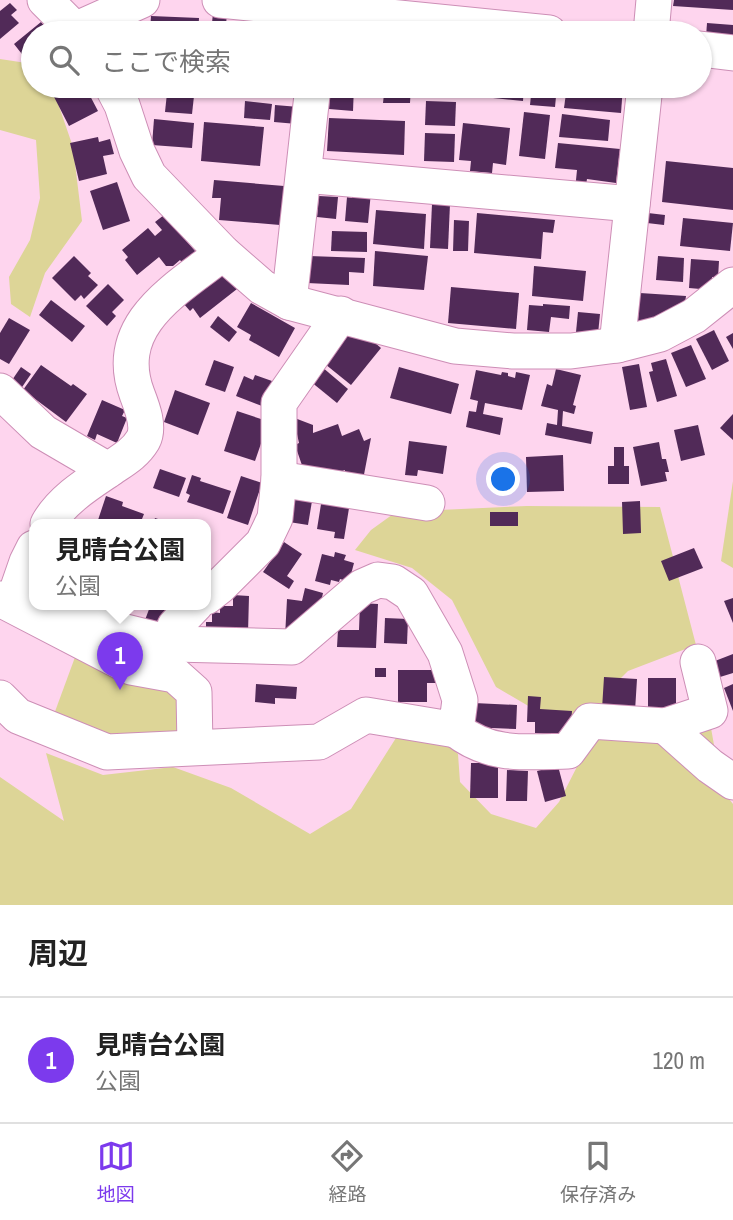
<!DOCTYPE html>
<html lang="ja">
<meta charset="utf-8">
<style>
body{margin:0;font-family:"Archivo Narrow","Noto Sans JP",sans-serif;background:#f2f2f2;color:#222}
.you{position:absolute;left:504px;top:480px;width:24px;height:24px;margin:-18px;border:5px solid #fff;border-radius:50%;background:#1a73e8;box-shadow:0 0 0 10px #1a73e833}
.badge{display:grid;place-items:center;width:46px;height:46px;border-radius:50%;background:#7c3aed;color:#fff;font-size:23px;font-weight:700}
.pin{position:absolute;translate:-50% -58px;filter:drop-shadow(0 2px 4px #0008)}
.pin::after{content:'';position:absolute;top:37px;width:24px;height:21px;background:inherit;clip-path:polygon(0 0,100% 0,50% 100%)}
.popup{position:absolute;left:29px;top:519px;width:182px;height:91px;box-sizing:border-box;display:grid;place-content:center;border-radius:14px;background:#fff;filter:drop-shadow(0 2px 5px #0005);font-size:23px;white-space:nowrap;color:#767676}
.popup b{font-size:26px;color:#222}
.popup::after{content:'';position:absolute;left:50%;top:100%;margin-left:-14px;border:14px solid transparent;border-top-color:#fff}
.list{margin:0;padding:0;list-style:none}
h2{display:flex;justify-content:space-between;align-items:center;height:91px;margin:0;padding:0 28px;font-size:30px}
h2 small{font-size:23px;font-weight:400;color:#767676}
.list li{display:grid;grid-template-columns:46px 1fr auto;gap:21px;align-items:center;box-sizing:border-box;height:126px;padding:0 28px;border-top:2px solid #e0e0e0}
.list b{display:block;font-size:26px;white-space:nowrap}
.list p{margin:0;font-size:23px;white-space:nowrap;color:#767676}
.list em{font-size:23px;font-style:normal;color:#767676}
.icon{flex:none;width:38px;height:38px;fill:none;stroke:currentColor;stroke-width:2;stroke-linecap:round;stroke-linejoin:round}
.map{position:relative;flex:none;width:733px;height:905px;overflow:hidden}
.search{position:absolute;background:#fff;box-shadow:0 2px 5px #0004;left:21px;right:21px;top:21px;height:77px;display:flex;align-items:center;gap:18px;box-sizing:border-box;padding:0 24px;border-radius:38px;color:#767676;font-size:26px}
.sheet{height:217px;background:#fff}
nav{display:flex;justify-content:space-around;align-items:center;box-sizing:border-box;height:98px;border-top:2px solid #e0e0e0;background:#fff;font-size:19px;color:#767676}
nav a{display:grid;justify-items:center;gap:4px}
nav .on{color:#7c3aed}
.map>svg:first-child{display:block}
.green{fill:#ddd597}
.building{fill:#512a58}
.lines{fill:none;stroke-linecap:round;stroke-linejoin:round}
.minor-casing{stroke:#cd8eb6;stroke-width:37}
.minor{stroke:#fff;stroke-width:35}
</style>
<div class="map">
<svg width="733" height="905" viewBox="0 0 733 905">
<rect width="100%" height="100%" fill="#fed5ee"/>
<!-- green -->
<g class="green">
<path d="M 0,59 L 33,64 L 33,86 L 52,86 L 73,147 L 82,221 L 45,273 L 30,317 L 11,304 L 9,277 L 30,240 L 40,198 L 36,140 L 0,130 Z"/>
<path d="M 733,481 L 733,568 L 721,561 Z"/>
<path d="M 527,506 L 660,507 L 696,645 L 628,671 L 606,693 L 617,710 L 711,728 L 722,790 L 733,804 L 733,905 L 0,905 L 0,777 L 64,821 L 46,753 L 103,775 L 173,767 L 231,788 L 310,834 L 351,809 L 401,730 L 434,729 L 458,754 L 460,782 L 491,814 L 536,828 L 559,802 L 585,751 L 542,714 L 496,687 L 452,600 L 412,568 L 355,550 L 371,530 L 396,512 Z"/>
<path d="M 78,649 L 172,684 L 186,728 L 173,737 L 107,740 L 53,717 Z"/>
</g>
<!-- building -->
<g class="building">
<path d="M 674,0 L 733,0 L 733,10 L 673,6 Z"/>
<path d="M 10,3 L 17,10 L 11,15 L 19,23 L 0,39 L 0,11 Z"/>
<path d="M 213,13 L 227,15 L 225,33 L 211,33 Z"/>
<path d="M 151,16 L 199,18 L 198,33 L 150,33 Z"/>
<path d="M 255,20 L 270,21 L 269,33 L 254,33 Z"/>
<path d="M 41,22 L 50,33 L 33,33 L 33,51 L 25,58 L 14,44 Z"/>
<path d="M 279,22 L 305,24 L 304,33 L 278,33 Z"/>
<path d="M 707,23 L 733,25 L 733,39 L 706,37 Z"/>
<path d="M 70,86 L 72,90 L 82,86 L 85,92 L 87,90 L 98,111 L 69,126 L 53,95 Z"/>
<path d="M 330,86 L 354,86 L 353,111 L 329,109 Z"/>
<path d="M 368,86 L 411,86 L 410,103 L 383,103 L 384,94 L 368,94 Z"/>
<path d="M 494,86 L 524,86 L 523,101 L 493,98 Z"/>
<path d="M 532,86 L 557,86 L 555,107 L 530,105 Z"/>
<path d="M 567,86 L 623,86 L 621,113 L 564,108 Z"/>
<path d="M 167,93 L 194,96 L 192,114 L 165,112 Z"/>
<path d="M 245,101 L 272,104 L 270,120 L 244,118 Z"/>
<path d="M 426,101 L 456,102 L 455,126 L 425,125 Z"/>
<path d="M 275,105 L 299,107 L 297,124 L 274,122 Z"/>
<path d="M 524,112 L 550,115 L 545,159 L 519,156 Z"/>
<path d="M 562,114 L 610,120 L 608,141 L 559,137 Z"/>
<path d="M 329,118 L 405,121 L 404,155 L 327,151 Z"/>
<path d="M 154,119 L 194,123 L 192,148 L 152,145 Z"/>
<path d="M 204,122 L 264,127 L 260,166 L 201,161 Z"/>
<path d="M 463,123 L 510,128 L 506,165 L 493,163 L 492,173 L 470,171 L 471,161 L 459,160 Z"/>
<path d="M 425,133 L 455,134 L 454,162 L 424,161 Z"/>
<path d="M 98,137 L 99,142 L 110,139 L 114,154 L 103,156 L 107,174 L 79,181 L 70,143 Z"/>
<path d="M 558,143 L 620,149 L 616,183 L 587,179 L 585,191 L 575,190 L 577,170 L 555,168 Z"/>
<path d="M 666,161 L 733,168 L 733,210 L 662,202 Z"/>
<path d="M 214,180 L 284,186 L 280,225 L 219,220 L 221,198 L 212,198 Z"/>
<path d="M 117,182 L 130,221 L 103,230 L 90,191 Z"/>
<path d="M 352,190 L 371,192 L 368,223 L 345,221 L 347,197 L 352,198 Z"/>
<path d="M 319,196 L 338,197 L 336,219 L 317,217 Z"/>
<path d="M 432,204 L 450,204 L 448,249 L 430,248 Z"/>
<path d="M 376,210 L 426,214 L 424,249 L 373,244 Z"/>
<path d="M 477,213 L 555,220 L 553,233 L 543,232 L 541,259 L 474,253 Z"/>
<path d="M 648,213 L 665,215 L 664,225 L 647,223 Z"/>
<path d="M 164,215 L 202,259 L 188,270 L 180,260 L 173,266 L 166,266 L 159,257 L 137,275 L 125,260 L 128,257 L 122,250 L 148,228 L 155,236 L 162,230 L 155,222 Z"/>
<path d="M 683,218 L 733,223 L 730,251 L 680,246 Z"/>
<path d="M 454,220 L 469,221 L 468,251 L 453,251 Z"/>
<path d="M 332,231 L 367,232 L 367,252 L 331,251 Z"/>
<path d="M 375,251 L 428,256 L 424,290 L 373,286 Z"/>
<path d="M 74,256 L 91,273 L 88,276 L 98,285 L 84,299 L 81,295 L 75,301 L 52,278 Z"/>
<path d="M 309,256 L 365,258 L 364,273 L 349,272 L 349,285 L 307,283 Z"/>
<path d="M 658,256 L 684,258 L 683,282 L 656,280 Z"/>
<path d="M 691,259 L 719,261 L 718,278 L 712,277 L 712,290 L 689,288 Z"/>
<path d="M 534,266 L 586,271 L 583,301 L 532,296 Z"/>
<path d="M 220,273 L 225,278 L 227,276 L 237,289 L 200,318 L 193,308 L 190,311 L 183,303 Z"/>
<path d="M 108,284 L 124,300 L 112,312 L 116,316 L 107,326 L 86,306 Z"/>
<path d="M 451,287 L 519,293 L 516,329 L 448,323 Z"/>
<path d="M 640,293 L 686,296 L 685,303 L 653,322 L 638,321 Z"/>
<path d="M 51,300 L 85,326 L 72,342 L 39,315 Z"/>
<path d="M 251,303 L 295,328 L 279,357 L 249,340 L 251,335 L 237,327 Z"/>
<path d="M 543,304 L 570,306 L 569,319 L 551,317 L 549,332 L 527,330 L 529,305 L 543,306 Z"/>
<path d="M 578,312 L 600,314 L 598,334 L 576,332 Z"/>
<path d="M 218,316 L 237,332 L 229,342 L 210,327 Z"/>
<path d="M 9,318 L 30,330 L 9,364 L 0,359 L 0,333 Z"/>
<path d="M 345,330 L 361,331 L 381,348 L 351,385 L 320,360 Z"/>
<path d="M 714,330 L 729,361 L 712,370 L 696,339 Z"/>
<path d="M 733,333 L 733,349 L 726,337 Z"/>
<path d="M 691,345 L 706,379 L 686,387 L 671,353 Z"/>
<path d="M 666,359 L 677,396 L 657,402 L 649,372 L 653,371 L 651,363 Z"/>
<path d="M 214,360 L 234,367 L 225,392 L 205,385 Z"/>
<path d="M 639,364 L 647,407 L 630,410 L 622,367 Z"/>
<path d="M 41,365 L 71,386 L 73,384 L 87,394 L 66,422 L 23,390 Z"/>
<path d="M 21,367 L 31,374 L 18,393 L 8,386 Z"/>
<path d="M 322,367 L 348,389 L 337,403 L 310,381 Z"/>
<path d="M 399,367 L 459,384 L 451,414 L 390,398 Z"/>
<path d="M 556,369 L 581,375 L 573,405 L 576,406 L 574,414 L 563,411 L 562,426 L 593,432 L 591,444 L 545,435 L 547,423 L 557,425 L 558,410 L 541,406 L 547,384 L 552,386 Z"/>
<path d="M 476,370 L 501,375 L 502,372 L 508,373 L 508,376 L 515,378 L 516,372 L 530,375 L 522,410 L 485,403 L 483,414 L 503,418 L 500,435 L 466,427 L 469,411 L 476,412 L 478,401 L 470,399 Z"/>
<path d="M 255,375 L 272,381 L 262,406 L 236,396 L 244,376 L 253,380 Z"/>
<path d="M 175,390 L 210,403 L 198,435 L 164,422 Z"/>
<path d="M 102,400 L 125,410 L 122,416 L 127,418 L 117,443 L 97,434 L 95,440 L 87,436 Z"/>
<path d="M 237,411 L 264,420 L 261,427 L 266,429 L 255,461 L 224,451 Z"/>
<path d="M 733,414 L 733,440 L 720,428 Z"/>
<path d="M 292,417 L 313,425 L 313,433 L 338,424 L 342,436 L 359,429 L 364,441 L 371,438 L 362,485 L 343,481 L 345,470 L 323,478 L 305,474 L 295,445 L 299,443 L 297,434 L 292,434 Z"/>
<path d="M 698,425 L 705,455 L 681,461 L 674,430 Z"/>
<path d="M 409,441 L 447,446 L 443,474 L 418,470 L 417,476 L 405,475 Z"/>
<path d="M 659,442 L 662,459 L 666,459 L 669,472 L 665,472 L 667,481 L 641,486 L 633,447 Z"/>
<path d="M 614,447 L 624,447 L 624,466 L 629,466 L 629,484 L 608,484 L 608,466 L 614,466 Z"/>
<path d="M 563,455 L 564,491 L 527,492 L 526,457 Z"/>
<path d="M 160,469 L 186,478 L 179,497 L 153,488 Z"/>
<path d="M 192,475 L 201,478 L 200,481 L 231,491 L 223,514 L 187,502 L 190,495 L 186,493 Z"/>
<path d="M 241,476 L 262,483 L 248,525 L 227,518 Z"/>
<path d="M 294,492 L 313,495 L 308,525 L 289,522 Z"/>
<path d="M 106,496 L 123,502 L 122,506 L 144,514 L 140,524 L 97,523 Z"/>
<path d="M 322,498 L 350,502 L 344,539 L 334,538 L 335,532 L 317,529 Z"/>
<path d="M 640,501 L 641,533 L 623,534 L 622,502 Z"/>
<rect x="490" y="512" width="28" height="14"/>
<path d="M 155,518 L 170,523 L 170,524 L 153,524 Z"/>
<path d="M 284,542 L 302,554 L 287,576 L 294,581 L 289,589 L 263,572 Z"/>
<path d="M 694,548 L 703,568 L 669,581 L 661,561 Z"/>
<path d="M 335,552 L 346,555 L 344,560 L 354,563 L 349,582 L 340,579 L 339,582 L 331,580 L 330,585 L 315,581 L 322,554 L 334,557 Z"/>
<path d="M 305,588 L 323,593 L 319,611 L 285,637 L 287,599 L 302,601 Z"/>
<path d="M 233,595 L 249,596 L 248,633 L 206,631 L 206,622 L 212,622 L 212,612 L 220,613 L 220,606 L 233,606 Z"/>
<path d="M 733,598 L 733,623 L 724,601 Z"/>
<path d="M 360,603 L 378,604 L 376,648 L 337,647 L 338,630 L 359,630 Z"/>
<path d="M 151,604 L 168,604 L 160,625 L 145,620 Z"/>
<path d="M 385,618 L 408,619 L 407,644 L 384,643 Z"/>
<path d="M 733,654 L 733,673 L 720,677 L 715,661 Z"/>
<rect x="375" y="668" width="11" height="9"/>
<path d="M 398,670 L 438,670 L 438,683 L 427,683 L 427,702 L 398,702 Z"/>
<path d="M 604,677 L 637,679 L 635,711 L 602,709 Z"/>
<rect x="648" y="678" width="28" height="34"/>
<path d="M 256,684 L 297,687 L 296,699 L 275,698 L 275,704 L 255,702 Z"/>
<path d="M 733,684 L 733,711 L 724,688 Z"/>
<path d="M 528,696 L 541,697 L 540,709 L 572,711 L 571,724 L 566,724 L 566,735 L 535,733 L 535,722 L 527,722 Z"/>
<path d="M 474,703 L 517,705 L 516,729 L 492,728 L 492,734 L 472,733 Z"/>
<path d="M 471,763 L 498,763 L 498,798 L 470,798 Z"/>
<path d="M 558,766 L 566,796 L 545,802 L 537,771 Z"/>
<path d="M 507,770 L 528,771 L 527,801 L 506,801 Z"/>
</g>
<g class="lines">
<!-- minor casing -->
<g class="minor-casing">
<g id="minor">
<path d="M 45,0 L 78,33"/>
<path d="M 220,0 L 549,33"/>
<path d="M 75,30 L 142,0"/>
<path d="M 651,33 L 654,0"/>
<path d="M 700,49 L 733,53"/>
<path d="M 112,86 L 122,105 L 137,151 L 149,176 L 223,253 L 262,287 L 289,302 L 455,346 L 513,351 L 571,351 L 617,345 L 660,334 L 694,316 L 733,285"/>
<path d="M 304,175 L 632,204"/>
<path d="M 289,302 L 313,86"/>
<path d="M 617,345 L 645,86"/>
<path d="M 0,391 L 43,432 L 108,470"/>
<path d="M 279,479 L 427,503"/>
<path d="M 48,524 C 61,501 86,485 107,471 C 121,461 134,455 143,440 C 150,427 142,407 137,394 C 111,324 177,289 223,253"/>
<path d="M 34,548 L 27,562 L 18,588 L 34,597"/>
<path d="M 206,597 L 220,586 L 263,543 L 275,518 L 279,479 L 279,403 L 341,314"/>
<path d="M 0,599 L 131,667 L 175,675 L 194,692 L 195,747"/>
<path d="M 64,612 L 77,620 L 174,644 L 175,626 L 196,604"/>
<path d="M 0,698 L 18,716 L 107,752 L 319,742 L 366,715 L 456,730 L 460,700 L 445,653 L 411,594 L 393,582 L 378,580 L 362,587 L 292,647 L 174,644"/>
<path d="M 665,726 L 710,766 L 733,782"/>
<path d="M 456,730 C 491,757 526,752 568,751 L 590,721 L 665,726 L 710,711 L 698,662"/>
</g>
</g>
<!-- minor -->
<use href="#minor" class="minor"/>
</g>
</svg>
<div class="you"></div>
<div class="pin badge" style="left:120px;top:690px">1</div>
<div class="popup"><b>見晴台公園</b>公園</div>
<div class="search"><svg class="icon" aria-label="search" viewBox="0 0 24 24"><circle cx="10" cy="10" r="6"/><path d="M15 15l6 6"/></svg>ここで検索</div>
</div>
<section class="sheet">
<h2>周辺<small></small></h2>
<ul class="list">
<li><span class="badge">1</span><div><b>見晴台公園</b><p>公園</p></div><em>120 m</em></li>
</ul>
</section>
<nav>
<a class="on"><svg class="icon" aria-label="map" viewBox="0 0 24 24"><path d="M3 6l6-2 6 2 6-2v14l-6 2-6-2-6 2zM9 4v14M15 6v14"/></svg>地図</a>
<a><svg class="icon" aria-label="directions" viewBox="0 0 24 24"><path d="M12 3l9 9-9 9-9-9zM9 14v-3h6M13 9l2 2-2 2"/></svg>経路</a>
<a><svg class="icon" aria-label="saved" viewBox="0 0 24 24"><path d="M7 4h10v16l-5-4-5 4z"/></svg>保存済み</a>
</nav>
